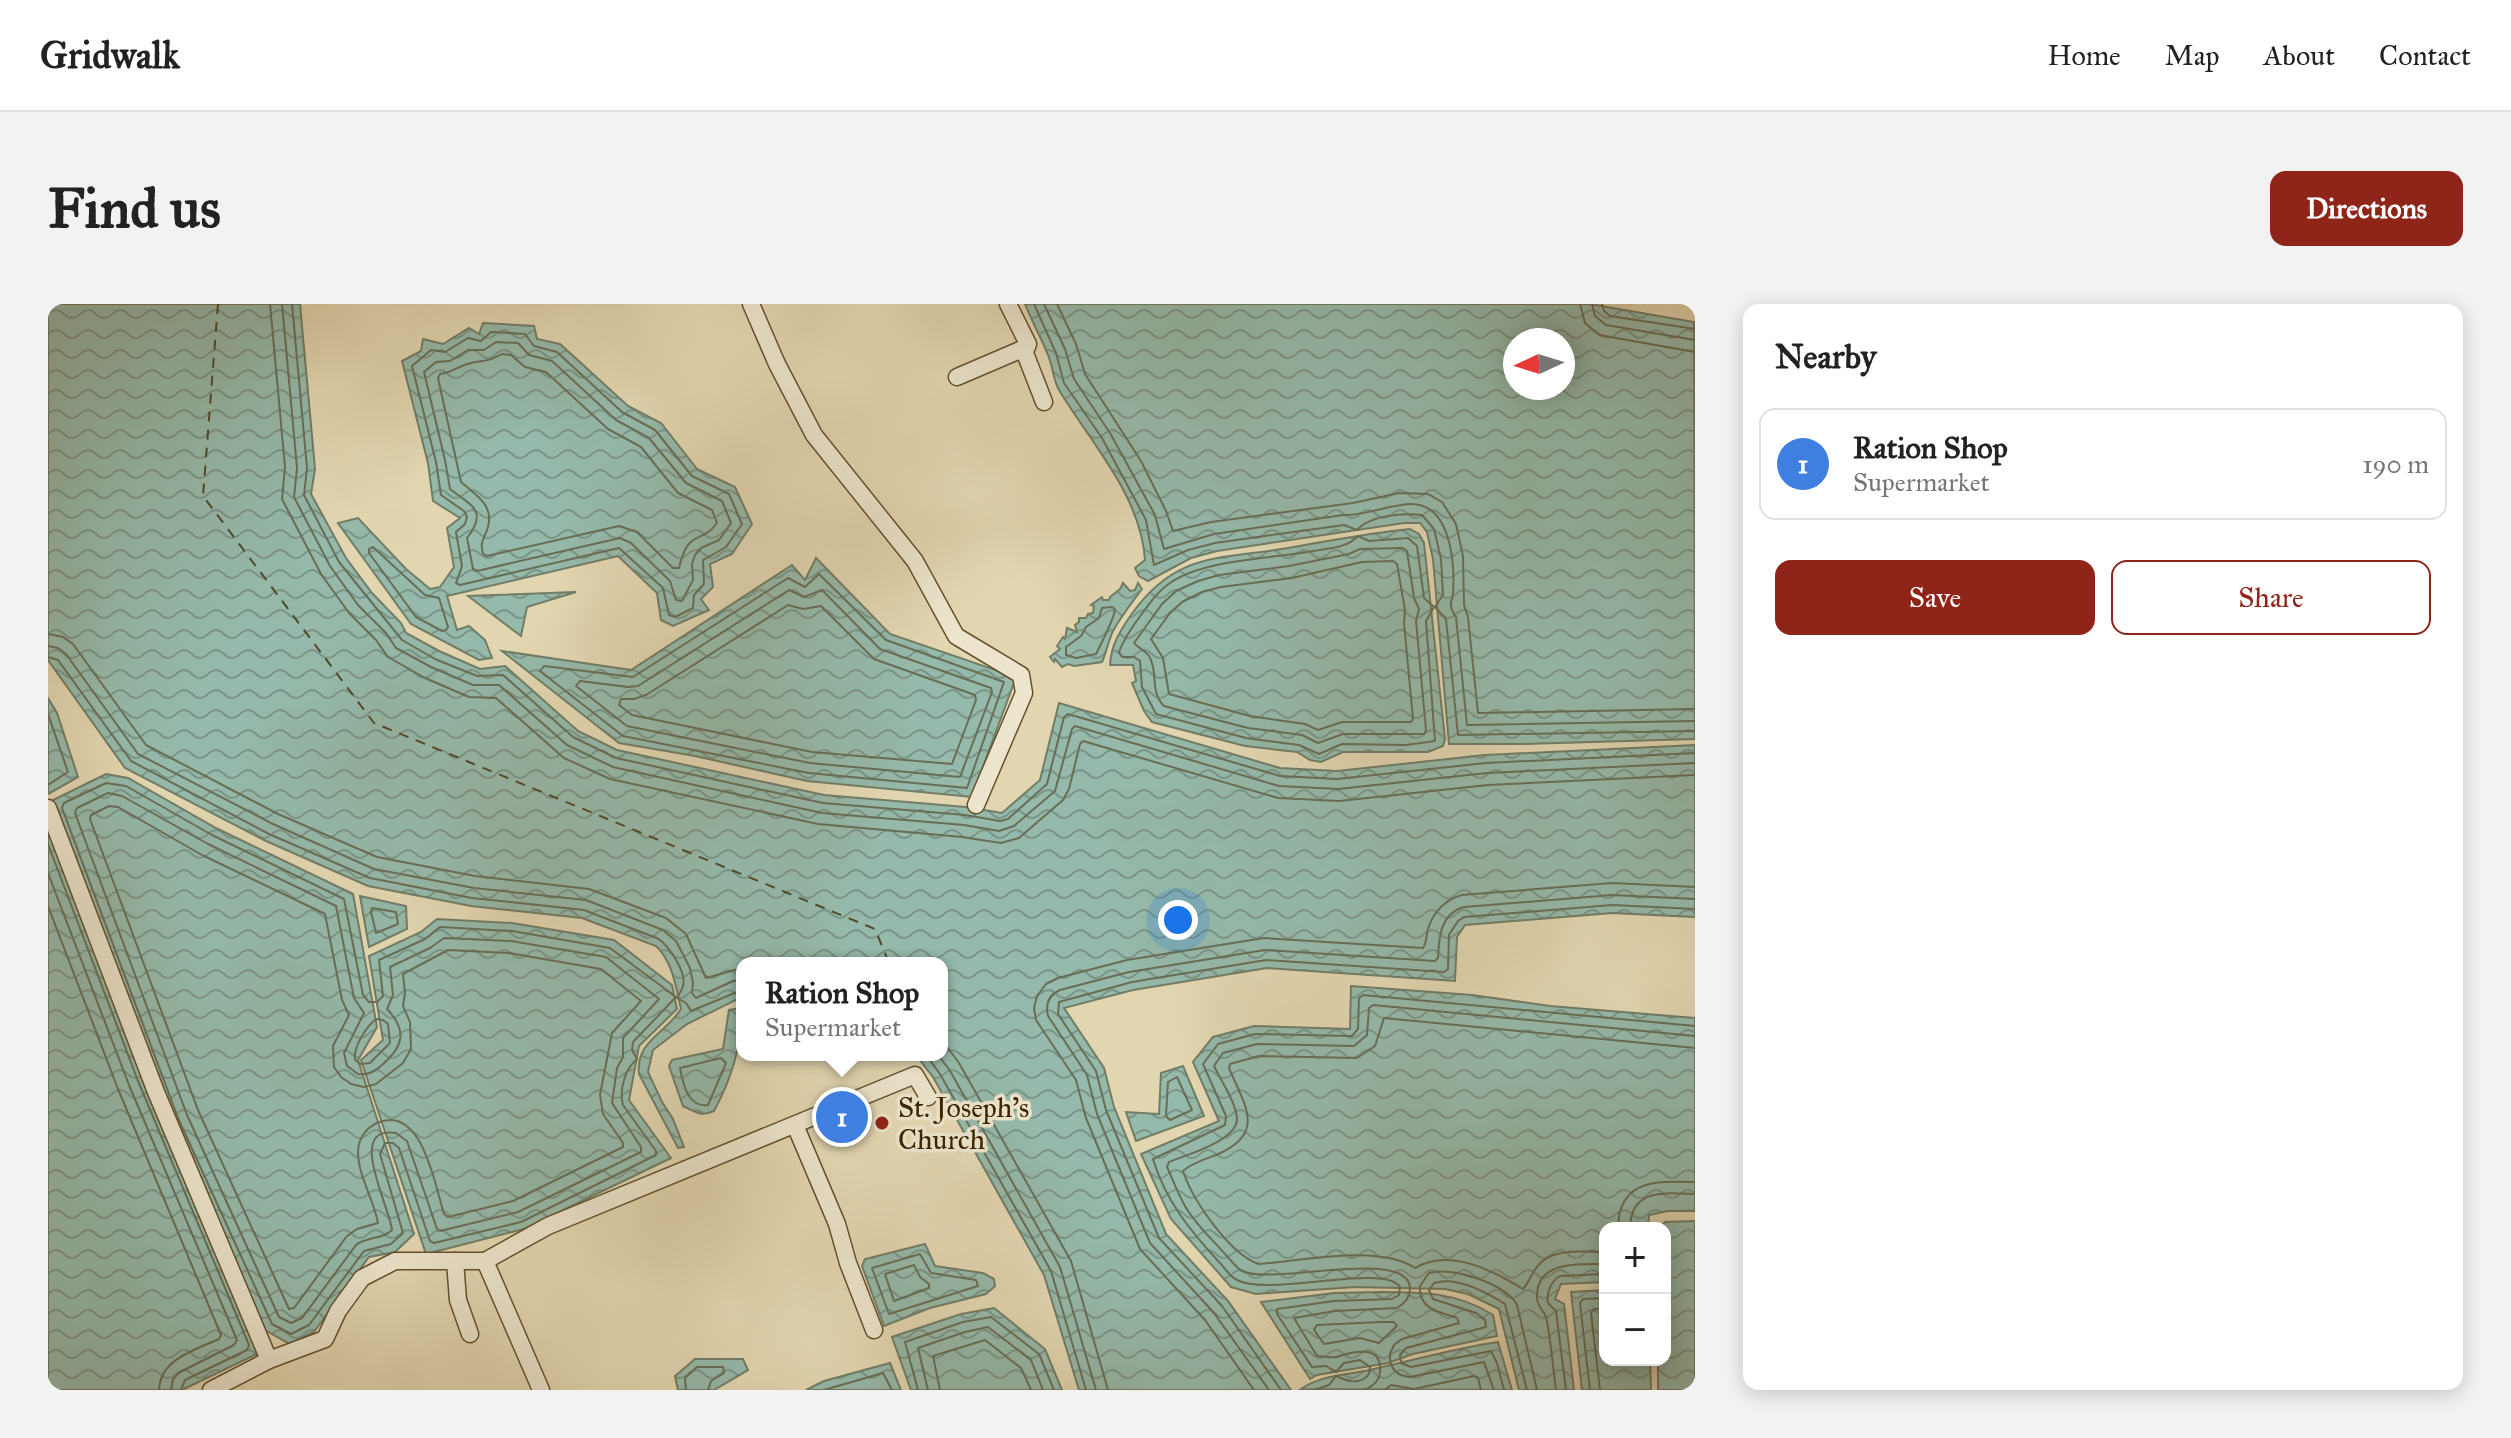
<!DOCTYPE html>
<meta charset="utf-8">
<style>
body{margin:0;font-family:"IM FELL Great Primer",serif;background:#f2f2f2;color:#222}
.controls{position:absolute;right:24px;bottom:24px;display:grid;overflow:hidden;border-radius:16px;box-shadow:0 4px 20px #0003}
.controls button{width:72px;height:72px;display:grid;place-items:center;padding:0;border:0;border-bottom:2px solid #e0e0e0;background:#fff;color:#222;font:40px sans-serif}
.compass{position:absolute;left:1455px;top:24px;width:72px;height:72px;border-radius:50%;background:#fff;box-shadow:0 4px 20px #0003;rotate:266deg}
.you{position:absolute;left:1130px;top:616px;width:28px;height:28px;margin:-20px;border:6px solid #fff;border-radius:50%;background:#1a73e8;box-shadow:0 0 0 12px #1a73e833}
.badge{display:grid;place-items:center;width:52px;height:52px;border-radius:50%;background:#8f2418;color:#fff;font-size:26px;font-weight:700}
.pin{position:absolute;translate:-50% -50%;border:4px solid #fff;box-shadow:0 2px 8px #0006}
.popup{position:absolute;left:688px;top:653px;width:212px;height:104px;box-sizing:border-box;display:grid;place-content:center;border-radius:16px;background:#fff;filter:drop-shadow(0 2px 6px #0005);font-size:26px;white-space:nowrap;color:#767676}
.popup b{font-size:30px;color:#222}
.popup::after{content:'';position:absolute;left:50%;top:100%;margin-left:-16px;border:16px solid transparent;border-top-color:#fff}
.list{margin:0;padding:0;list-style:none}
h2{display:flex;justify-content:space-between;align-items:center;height:104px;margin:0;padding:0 32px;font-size:34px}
h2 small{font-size:26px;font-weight:400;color:#767676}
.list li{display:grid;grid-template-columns:52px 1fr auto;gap:24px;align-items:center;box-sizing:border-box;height:112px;margin:0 16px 16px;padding:0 16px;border:2px solid #e0e0e0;border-radius:16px}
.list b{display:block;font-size:30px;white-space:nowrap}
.list p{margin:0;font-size:26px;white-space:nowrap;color:#767676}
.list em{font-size:26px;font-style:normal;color:#767676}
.actions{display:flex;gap:16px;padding:24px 32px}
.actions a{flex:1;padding:18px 0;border:2px solid #8f2418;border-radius:16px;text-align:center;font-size:28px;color:#8f2418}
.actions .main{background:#8f2418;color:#fff}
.map{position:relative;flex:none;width:1647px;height:1086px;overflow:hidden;border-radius:16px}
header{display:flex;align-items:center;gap:48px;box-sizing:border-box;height:112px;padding:0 40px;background:#fff;border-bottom:2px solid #e0e0e0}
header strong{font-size:38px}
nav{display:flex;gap:44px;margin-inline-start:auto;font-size:28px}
.intro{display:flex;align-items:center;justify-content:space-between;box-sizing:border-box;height:192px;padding:0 48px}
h1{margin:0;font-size:56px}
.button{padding:20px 36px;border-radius:16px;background:#8f2418;color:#fff;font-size:28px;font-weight:700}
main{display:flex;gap:48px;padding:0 48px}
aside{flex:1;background:#fff;border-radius:16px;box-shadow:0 4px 20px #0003}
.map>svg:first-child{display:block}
.water{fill:url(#water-waves);stroke:#717d66;stroke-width:2;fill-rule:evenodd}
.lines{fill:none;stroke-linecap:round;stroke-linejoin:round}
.shore{stroke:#686e55;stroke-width:2}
.ferry{stroke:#51492a;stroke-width:2;stroke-dasharray:10 8;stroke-linecap:butt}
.minor-casing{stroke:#64502c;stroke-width:19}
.minor{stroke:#ece4cc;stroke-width:16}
.poi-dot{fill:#8f2418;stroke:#ece4cc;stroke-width:3}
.labels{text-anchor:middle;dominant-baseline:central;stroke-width:7;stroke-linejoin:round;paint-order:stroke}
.poi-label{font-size:28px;fill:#3a2400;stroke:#ece4cc;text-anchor:start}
</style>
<header>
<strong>Gridwalk</strong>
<nav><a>Home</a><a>Map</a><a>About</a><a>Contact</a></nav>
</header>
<div class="intro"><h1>Find us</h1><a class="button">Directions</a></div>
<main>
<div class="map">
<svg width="1647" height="1086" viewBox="0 0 1647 1086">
<defs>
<pattern id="water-waves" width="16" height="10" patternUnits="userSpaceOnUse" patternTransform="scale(2)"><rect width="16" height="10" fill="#95b9aa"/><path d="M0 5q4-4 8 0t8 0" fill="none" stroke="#7b9688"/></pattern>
</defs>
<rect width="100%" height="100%" fill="#e2d6b1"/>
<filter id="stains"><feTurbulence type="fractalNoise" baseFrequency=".0025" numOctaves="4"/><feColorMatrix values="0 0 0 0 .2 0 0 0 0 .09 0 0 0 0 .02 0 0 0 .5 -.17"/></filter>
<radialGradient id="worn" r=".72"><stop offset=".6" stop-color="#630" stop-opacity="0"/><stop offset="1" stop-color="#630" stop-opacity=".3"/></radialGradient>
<!-- water -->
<g class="water">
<path d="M 0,0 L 252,0 L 267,165 L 263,190 L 298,254 L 324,289 L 353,319 L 358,329 L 391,347 L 432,365 L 457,362 L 530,427 L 569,446 L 776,491 L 918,503 L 954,509 L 992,476 L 1011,399 L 1232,464 L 1289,467 L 1437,451 L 1647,441 L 1647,613 L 1564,609 L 1417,621 L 1409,633 L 1407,677 L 1219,664 L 1085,686 L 1016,704 L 1056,764 L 1066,803 L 1118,930 L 1180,997 L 1243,1086 L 1031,1086 L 996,971 L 885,773 L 868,751 L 894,751 L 894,659 L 694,659 L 694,693 L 639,720 L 605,746 L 600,768 L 614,798 L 625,815 L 636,843 L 630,844 L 591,770 C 587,738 618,729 633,705 C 628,684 625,658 608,642 L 534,614 L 423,602 L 320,582 L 218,537 L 77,464 L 0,356 Z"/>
<path d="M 977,0 L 1542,0 L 1646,18 L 1647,435 L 1474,440 L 1401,440 L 1385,255 L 1379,228 L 1372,219 L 1356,219 L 1169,247 L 1143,254 L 1100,277 L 1091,272 L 1087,264 L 1097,256 C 1093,192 1043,139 1011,86 C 1005,76 1005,62 1000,51 C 993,33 984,18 977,0 ZM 1467,36 L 1515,36 L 1515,84 L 1467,84 Z"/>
<path d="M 435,19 L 486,22 L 489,35 L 512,40 L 580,102 L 613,119 L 649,165 L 687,183 L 704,220 L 684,250 L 662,260 L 665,283 L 653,295 L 661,306 L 625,322 L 613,316 L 609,289 L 570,252 L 399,292 L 409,326 L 421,322 L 437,336 L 444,354 L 431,356 L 363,320 L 290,219 L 310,214 L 358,265 L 382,285 L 392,283 L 406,263 L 399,224 L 412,214 L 385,197 L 380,159 L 354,57 L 373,47 L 375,35 L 395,40 L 421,24 L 431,30 Z"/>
<path d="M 1362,225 L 1371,230 L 1376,239 L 1397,435 L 1395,442 L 1380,448 L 1295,448 L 1273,458 L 1262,456 L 1249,448 L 1197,442 L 1104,418 L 1096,407 L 1084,379 L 1088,377 L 1085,361 L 1062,361 C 1063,341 1072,327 1083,311 C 1128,247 1171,256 1240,244 C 1281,237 1320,229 1362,225 Z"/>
<path d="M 768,254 L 842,330 L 968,373 L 924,493 L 759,477 L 647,452 L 571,439 L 454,347 L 583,366 L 744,261 L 757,276 Z"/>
<path d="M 1075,279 L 1082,287 L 1087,286 L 1090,279 L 1094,285 C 1083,300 1074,311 1065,327 C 1061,335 1058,349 1054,358 L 1026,362 L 1020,360 L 1014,363 L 1007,355 L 1006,358 L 1002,353 L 1012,345 L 1009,342 L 1015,333 L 1017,335 L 1019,324 L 1029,328 L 1027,321 L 1031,318 L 1031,314 L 1038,314 L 1040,310 L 1045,309 L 1046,302 L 1043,301 L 1054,293 L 1055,296 L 1061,296 L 1062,293 L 1072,285 Z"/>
<path d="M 528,288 L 479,303 L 473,332 L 420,292 Z"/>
<path d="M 0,394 L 9,409 L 30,473 L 0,490 Z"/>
<path d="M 58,470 L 80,474 L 168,524 L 305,590 L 329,723 L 310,756 L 366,930 L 347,948 L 321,953 L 266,1028 L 242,1040 L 217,1026 L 123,818 L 3,497 Z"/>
<path d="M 0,518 L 213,1048 L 134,1086 L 0,1086 Z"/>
<path d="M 312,592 L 358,602 L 359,625 L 321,643 Z"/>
<path d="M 389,615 L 464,619 L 566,636 L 624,681 L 629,705 L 591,742 L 581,796 L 623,854 L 476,925 L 378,950 L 313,756 L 335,736 L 321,652 L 373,628 Z"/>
<path d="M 1303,682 L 1424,691 L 1502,702 L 1647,714 L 1647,907 L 1620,907 L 1601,911 L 1600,924 L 1557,924 L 1557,978 L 1513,980 L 1507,995 L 1516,1000 L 1526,1086 L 1471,1086 L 1451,1005 L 1420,990 L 1397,985 L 1307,983 L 1208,990 L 1183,983 L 1123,915 L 1093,850 L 1171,817 L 1145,758 L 1165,733 L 1206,722 L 1302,725 Z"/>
<path d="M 694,704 C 694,741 684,774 666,807 C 653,813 647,808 635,802 L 621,762 L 624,756 L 675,745 L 681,706 Z"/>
<path d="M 1135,762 L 1156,812 L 1088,837 L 1078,808 L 1111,810 L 1113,769 Z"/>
<path d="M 1647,917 L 1647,1086 L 1610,1086 L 1610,1056 L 1617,1056 L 1617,924 L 1612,924 L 1617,918 Z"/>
<path d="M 877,940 L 887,962 L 935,969 L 946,975 L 947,982 L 938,990 L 882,1004 L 836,1022 L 814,962 L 817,955 Z"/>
<path d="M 1557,986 L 1557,1056 L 1602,1056 L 1603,1086 L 1534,1086 L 1523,988 Z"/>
<path d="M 1333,988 C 1373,988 1410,988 1445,1011 L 1449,1032 L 1365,1050 L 1340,1059 L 1269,1071 L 1262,1075 L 1213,998 L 1286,989 Z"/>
<path d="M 946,1004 L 997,1045 L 1014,1086 L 863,1086 L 844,1033 L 913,1010 Z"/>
<path d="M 1450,1038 L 1464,1086 L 1253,1085 C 1275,1070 1301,1071 1326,1065 C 1367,1056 1408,1044 1450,1038 Z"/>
<path d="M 647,1055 L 695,1055 L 700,1066 L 666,1086 L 630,1086 L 627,1072 Z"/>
<path d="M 842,1059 L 853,1086 L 758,1086 L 776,1077 Z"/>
</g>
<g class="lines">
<!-- shore -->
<g class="shore">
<path d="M 222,0 L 237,163 L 234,195 L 273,270 L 301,309 L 328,336 L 340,353 L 377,374 L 421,393 L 448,394 L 516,454 L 562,475 L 770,520 L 914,533 L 953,539 L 971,534 L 1015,496 L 1021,485 L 1032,440 L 1035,437 L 1230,494 L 1291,497 L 1440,481 L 1647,471"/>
<path d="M 234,0 L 249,164 L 246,193 L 282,262 L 310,301 L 338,329 L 348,344 L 383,363 L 425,381 L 451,381 L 519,441 L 565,463 L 774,509 L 916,521 L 951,527 L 966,522 L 1007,487 L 1024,425 L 1027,422 L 1231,482 L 1290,485 L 1439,469 L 1647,459"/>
<path d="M 244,0 L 259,164 L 256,191 L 291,258 L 354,336 L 387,355 L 429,372 L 455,371 L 525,433 L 568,454 L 775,499 L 917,511 L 952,517 L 960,515 L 999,480 L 1016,413 L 1020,410 L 1232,472 L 1289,475 L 1438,459 L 1647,449"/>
<path d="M 986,0 L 1008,49 L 1016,79 L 1054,134 L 1098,216 L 1106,261 L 1140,246 L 1167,239 L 1296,221 L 1309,226 C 1322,211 1355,209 1374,211 L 1386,225 L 1393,255 L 1395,291 L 1387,303 L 1398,315 L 1410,431 L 1647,427"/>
<path d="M 996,0 L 1017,45 L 1026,75 L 1062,129 L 1107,211 L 1116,245 L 1166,230 L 1295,211 C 1317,212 1339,201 1362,200 C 1403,199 1407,259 1405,290 C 1405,294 1402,298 1403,302 C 1403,306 1406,309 1408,313 L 1419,421 L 1647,417"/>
<path d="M 1009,0 L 1028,40 L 1037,70 L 1093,157 L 1118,207 L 1125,227 L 1163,218 L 1305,199 L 1351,189 L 1380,190 L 1394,198 L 1408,220 L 1415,252 L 1416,301 L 1420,313 L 1430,409 L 1647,405"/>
<path d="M 1532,0 L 1537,19 L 1551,31 L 1647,48"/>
<path d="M 1544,0 L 1547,12 L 1558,21 L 1647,36"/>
<path d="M 1554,0 L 1556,7 L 1562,12 L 1647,25"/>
<path d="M 443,28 L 477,30 L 486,42 L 509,48 L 574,108 L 607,126 L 644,172 L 681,190 L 694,220 L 678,243 L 655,256 L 656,280 L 646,291 L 645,304 L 627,313 L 621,311 L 615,284 L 571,244 L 412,281 L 408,279 L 414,262 L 408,228 L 417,220 L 419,213 L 416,207 L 393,191 L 388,158 L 364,62 L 383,46 L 397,48 L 420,34 L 433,37 Z"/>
<path d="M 448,38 L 470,39 L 481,51 L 504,57 L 568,116 L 601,134 L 638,179 L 674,197 L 683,219 L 671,236 L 653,244 L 647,251 L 644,260 L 645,276 L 634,297 L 628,296 L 622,277 L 583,239 L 572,234 L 429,267 L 425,265 L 419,234 C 441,206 422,201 402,185 L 397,156 L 376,68 L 388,58 L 402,57 L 420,46 L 436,46 Z"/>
<path d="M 454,50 L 463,51 L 477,63 L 498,68 L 560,125 L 593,143 L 630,189 L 664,206 L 669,219 C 653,241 640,224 631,264 L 625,264 L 589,228 L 571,222 L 439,252 L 435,250 C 432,238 435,237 439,226 C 448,202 428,191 413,178 L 390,74 L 392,70 C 404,69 412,61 423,59 C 437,56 440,58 454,50 Z"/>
<path d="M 1310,232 L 1321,237 L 1360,234 L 1369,242 L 1376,294 L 1386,303 L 1378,317 L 1387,437 L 1358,441 L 1294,440 L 1271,450 L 1251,441 L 1198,434 L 1108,410 L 1094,383 L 1092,357 L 1086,353 L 1074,353 L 1071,348 C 1076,334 1084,323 1093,311 C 1101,300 1110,287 1122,279 C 1156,255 1223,255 1265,247 C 1281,244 1299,244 1310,232 Z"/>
<path d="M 325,243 L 377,291 L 391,294 L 400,323 L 398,326 L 394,327 L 368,313 L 321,249 L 321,245 Z"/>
<path d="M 1355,244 L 1359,247 L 1366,294 L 1371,305 L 1368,317 L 1378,426 L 1376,430 L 1295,430 L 1270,439 L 1254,431 L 1200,424 L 1116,402 C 1101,387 1111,368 1101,352 C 1097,346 1090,344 1086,339 L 1114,300 L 1128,287 L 1150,277 L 1171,271 L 1241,262 L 1301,250 L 1312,245 Z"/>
<path d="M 1345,257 L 1349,260 L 1357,306 L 1356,319 L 1365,415 L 1363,418 L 1294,418 L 1270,426 L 1257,420 L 1202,412 L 1121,390 L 1115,354 L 1103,335 L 1122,309 L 1134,298 L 1154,288 L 1173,283 L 1244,274 L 1314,258 Z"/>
<path d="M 771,270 L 838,336 L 956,378 L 919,484 L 761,469 L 575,432 L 492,367 L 496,362 L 585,373 L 740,274 L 757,283 Z"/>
<path d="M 741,286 L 756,293 L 774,286 L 832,345 L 943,384 L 944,388 L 912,473 L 762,459 L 579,422 L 528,382 L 532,377 L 580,383 L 590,382 Z"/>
<path d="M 740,301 L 755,305 L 773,302 L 826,355 L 927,391 L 928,396 L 904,460 L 764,448 L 584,411 L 571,401 L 573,395 L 586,395 L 598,391 Z"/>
<path d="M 1064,303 L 1067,305 C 1067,313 1053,340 1048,350 L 1028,354 L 1018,351 L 1018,343 L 1033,332 L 1038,323 L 1051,314 L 1054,304 Z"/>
<path d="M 0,330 L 15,333 L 25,340 L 98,441 L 230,510 L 329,553 L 427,572 L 541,585 L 618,614 L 638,630 L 658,674 L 694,664"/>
<path d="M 0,342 L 10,344 L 18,350 L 90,450 L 225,520 L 326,565 L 426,584 L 538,596 L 615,626 L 628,637 L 642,664 L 645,679 L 644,689 L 648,694 L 685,677 L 694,676"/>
<path d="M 0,353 L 10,356 L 83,457 L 221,530 L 322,574 L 424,594 L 536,606 L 611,635 C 621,643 639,668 635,682 C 634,686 631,690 629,694 L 638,699 L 643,707 L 694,686"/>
<path d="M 0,410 L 20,468 L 0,481"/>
<path d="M 58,479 L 78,482 L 164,531 L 296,595 L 315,691 L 321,698 L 329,698 L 335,692 L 331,656 L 377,635 L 392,623 L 464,627 L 562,644 L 628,693 L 585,738 L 584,746 L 589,755 C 577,765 571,785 575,801 L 608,847 L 608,851 L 473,918 L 386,939 L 382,937 L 351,844 L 345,839 L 337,839 L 332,850 L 355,929 L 343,940 L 316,947 L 261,1021 L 243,1030 L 224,1020 L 130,814 L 14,504 L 16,499 Z"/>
<path d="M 60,489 L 74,492 L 160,540 L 288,602 L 306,694 L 316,709 L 296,749 L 299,762 L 310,770 C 321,771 326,768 334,761 C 355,743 360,727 339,705 L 345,691 L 342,663 L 382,644 L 396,634 L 463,637 L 558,653 L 611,695 L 575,734 L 575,753 L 569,764 L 564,799 L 593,843 L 593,848 L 470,908 L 392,927 L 389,925 L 359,837 L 348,829 C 297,821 342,903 344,926 C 334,936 319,932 308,941 L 254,1014 L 243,1019 L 231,1013 L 139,811 L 27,509 L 29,504 Z"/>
<path d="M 61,502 L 70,503 L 154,551 L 277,610 L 294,696 L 301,711 L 285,742 L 286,763 L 293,773 L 303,780 L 316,783 L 328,780 L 355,759 L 363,745 L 362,718 L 355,702 L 357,689 L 355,670 L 400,646 L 461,649 L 553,665 L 593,697 L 564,729 L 552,791 L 555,810 L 575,839 L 575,843 L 465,897 L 400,913 L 396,910 C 387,882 374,799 329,819 C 318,824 310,835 310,848 C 310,872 326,896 330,919 L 309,925 L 299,932 L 246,1004 L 241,1005 L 150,806 L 42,515 L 43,511 Z"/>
<path d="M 0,540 L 90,777 L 201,1041 L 199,1046 L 137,1076 L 133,1086"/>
<path d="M 0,569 L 81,781 L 189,1036 L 186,1041 L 132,1068 L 125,1075 L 123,1086"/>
<path d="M 0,602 L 70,785 L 173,1031 L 171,1035 C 147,1046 112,1055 111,1086"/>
<path d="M 324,604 L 348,608 L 350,620 L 328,629 L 323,608 Z"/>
<path d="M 328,715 L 335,716 L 340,720 L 342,739 L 322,759 L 313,760 L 307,756 C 305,743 318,723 328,715 Z"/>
<path d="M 894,736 L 911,759 L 1023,957 L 1060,1086"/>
<path d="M 878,751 L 892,770 L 1003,967 L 1038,1086"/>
<path d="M 890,751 L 901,765 L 1012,963 L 1048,1086"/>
<path d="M 673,754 L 678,759 L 660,801 C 640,804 635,780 632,764 Z"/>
<path d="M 1129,773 L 1144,806 L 1122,816 L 1118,812 L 1120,778 Z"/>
<path d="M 1570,924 C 1571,875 1608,877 1647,878"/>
<path d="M 1582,924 C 1583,884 1616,889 1647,890"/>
<path d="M 1557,948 C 1536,948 1503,943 1489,963 C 1483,970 1481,979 1475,985 C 1444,966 1402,944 1367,964 C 1330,940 1255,957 1211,960 C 1182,951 1144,895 1135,867 C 1144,859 1157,855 1168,851 C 1219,830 1197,802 1181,764 L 1182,760 L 1211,752 L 1309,754 L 1327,742 L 1336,714 L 1647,744"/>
<path d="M 872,950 L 883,969 L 928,976 L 930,982 L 841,1010 L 824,964 Z"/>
<path d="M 866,961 L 872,973 L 881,980 L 881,984 L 846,997 L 837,970 Z"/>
<path d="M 1333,1018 L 1346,1018 L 1349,1022 L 1331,1039 L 1312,1034 L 1276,1040 L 1266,1026 L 1269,1021 Z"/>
<path d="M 638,1086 L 637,1074 L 649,1063 L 675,1063 L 676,1069 L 663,1077 L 660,1086"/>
<path d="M 776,1086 L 835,1069 L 844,1086"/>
<path d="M 870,1086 L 857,1038 L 915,1018 L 943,1013 L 991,1050 L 1006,1086"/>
<path d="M 880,1086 L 870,1044 L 917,1028 L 940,1023 L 983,1056 L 995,1086"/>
<path d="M 892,1086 L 885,1052 L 937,1036 L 973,1064 L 983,1086"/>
<path d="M 1206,1086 L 1157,1016 L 1092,945 L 1038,814 L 1028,776 L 988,716 L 986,704 L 989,692 L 998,680 L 1010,674 L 1079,656 L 1216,634 L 1375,644 C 1379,638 1378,632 1380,625 C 1385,608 1398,595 1414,591 L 1564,579 L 1647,583"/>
<path d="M 1221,1086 L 1166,1009 L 1102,939 L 1049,810 L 1039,771 L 1000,712 C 997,700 1001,691 1012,686 L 1081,668 L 1217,646 L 1387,657 L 1390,654 C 1391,633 1392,610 1416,603 L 1564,591 L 1647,595"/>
<path d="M 1233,1086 L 1174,1002 L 1111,934 L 1058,806 L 1048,767 L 1010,710 L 1011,698 L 1084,678 L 1218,656 L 1396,668 L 1400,665 L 1401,631 L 1410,617 L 1416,613 L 1564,601 L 1647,605"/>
<path d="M 1266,1086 L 1281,1081 L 1288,1072 C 1299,1077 1312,1082 1321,1070 L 1322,1063 L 1312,1056 L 1296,1059 L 1288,1068 L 1278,1062 L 1264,1063 L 1229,1010 L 1229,1005 L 1286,997 L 1344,995 L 1351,991 L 1352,983 C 1337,959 1220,993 1189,976 C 1182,973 1177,964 1172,959 C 1143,928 1117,896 1105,855 L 1177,821 L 1178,812 L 1155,760 L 1170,740 L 1207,730 L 1304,732 L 1310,725 L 1311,694 L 1315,691 L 1647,722"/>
<path d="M 1316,1086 C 1324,1083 1331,1078 1332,1068 C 1335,1039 1303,1048 1288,1053 C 1283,1054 1275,1052 1269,1052 L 1246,1014 L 1287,1007 L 1349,1004 C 1356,1000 1362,995 1362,985 C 1362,942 1223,982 1194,967 C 1188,964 1182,955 1177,950 C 1164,935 1147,920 1137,902 C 1130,890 1125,876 1119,863 L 1121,858 C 1138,851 1189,837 1189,815 C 1188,798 1173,777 1166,762 L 1175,749 L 1209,740 L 1306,742 L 1319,731 L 1321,704 L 1325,701 L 1647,732"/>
<path d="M 1337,1086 L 1343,1081 L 1366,1085 L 1426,1072 L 1430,1074 L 1433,1086"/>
<path d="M 1446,1086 L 1436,1058 L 1362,1073 C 1348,1072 1341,1063 1342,1050 L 1346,1041 L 1354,1035 L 1411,1019 L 1409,1014 C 1391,1008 1370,1005 1372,982 L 1381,969 C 1403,962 1459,980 1469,1001 L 1489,1086"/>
<path d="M 1456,1086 L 1449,1059 L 1443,1047 L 1363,1063 L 1353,1059 L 1352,1051 L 1358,1044 L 1438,1023 L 1437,1016 L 1428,1009 L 1385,995 L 1381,986 L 1386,979 C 1408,972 1438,988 1457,1000 L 1479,1086"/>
<path d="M 1508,1086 C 1505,1063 1503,1040 1499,1017 C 1498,1008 1490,1004 1489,995 C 1487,956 1531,960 1557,960"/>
<path d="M 1518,1086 L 1508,1007 L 1500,999 C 1498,989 1503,977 1512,972 L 1557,970"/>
<path d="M 1542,1086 L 1532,999 L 1535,995 L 1557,994"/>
<path d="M 1552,1086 L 1543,1009 L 1546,1005 L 1557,1004"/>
</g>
<!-- ferry -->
<path class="ferry" d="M 170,0 L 155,192 L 326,419 L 827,625 L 841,659"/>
<!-- minor casing -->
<g class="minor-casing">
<g id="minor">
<path d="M 703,0 L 729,60 L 766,131 L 867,257 L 908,332 L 973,371 L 976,389 L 928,501"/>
<path d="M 975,44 L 996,98"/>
<path d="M 909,73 L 979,43 L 980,40 L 960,0"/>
<path d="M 0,504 L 108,788 L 221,1056"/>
<path d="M 747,821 L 789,920 L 800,959 L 826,1026"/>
<path d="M 407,957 L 410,996 L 422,1030"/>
<path d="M 437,957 L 493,1086"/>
<path d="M 163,1086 L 221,1056 L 277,1035 L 290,1007 L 314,974 L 347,957 L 437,957 L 500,922 L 867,771 L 880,793"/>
</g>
</g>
<!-- minor -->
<use href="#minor" class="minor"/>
</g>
<!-- markers -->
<circle class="poi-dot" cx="834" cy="819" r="8"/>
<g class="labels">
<!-- poi labels -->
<g class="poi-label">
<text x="850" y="803">St. Joseph's<tspan x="850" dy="32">Church</tspan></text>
</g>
</g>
<rect width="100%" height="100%" filter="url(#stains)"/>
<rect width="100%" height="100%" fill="url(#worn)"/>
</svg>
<div class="controls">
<button>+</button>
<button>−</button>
</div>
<svg class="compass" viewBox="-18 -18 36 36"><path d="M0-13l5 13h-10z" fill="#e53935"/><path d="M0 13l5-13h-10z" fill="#767676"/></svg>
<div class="you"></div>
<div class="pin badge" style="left:794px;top:813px;background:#3f7fe0">1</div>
<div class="popup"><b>Ration Shop</b>Supermarket</div>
</div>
<aside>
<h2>Nearby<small></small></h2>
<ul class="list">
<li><span class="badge" style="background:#3f7fe0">1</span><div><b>Ration Shop</b><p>Supermarket</p></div><em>190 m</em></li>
</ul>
<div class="actions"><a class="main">Save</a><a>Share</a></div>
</aside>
</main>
